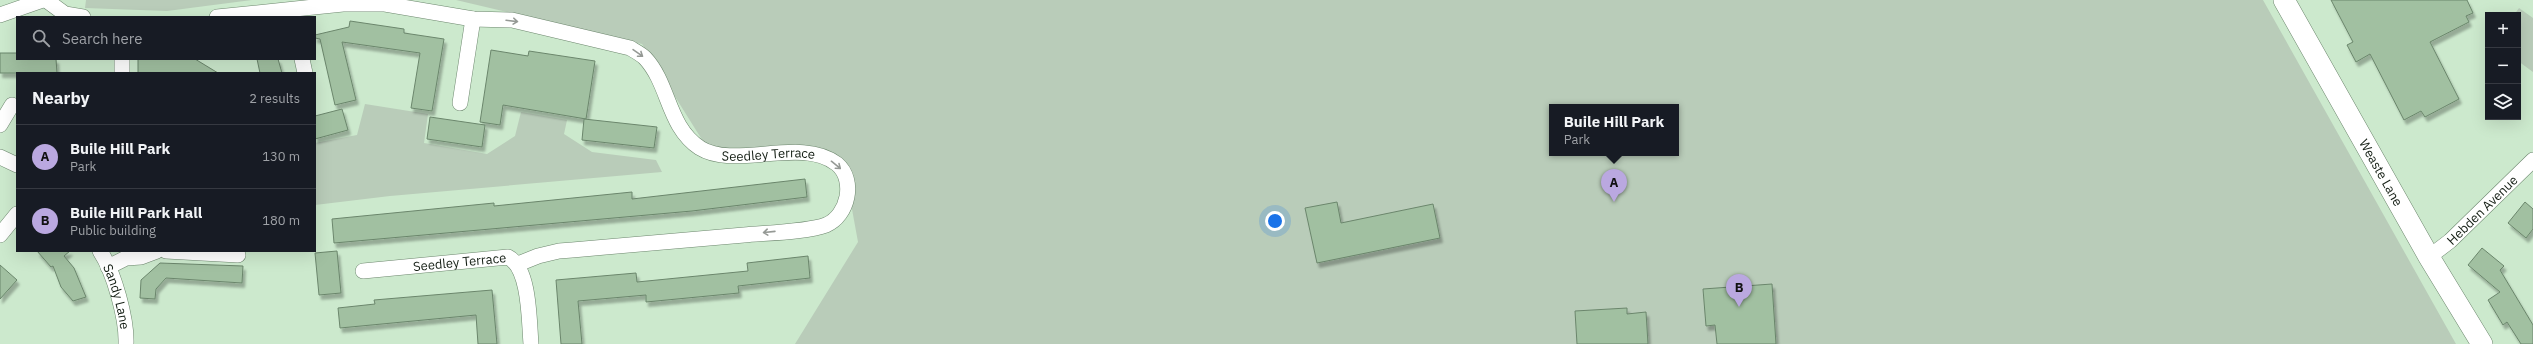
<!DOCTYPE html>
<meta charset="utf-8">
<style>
body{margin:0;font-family:"IBM Plex Sans",sans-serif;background:#20242c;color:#f1f3f6}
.controls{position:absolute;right:12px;top:12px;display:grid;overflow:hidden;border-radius:0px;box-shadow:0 4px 16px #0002}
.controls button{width:36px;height:36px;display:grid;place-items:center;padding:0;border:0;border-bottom:1px solid #363941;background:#171b24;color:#f1f3f6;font:20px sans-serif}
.you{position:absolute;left:1275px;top:221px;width:14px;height:14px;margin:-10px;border:3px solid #fff;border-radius:50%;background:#1a73e8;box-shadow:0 0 0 6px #1a73e833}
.badge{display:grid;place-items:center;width:26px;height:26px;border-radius:50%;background:#baa8e0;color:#111;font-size:13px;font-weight:700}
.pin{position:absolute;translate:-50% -33px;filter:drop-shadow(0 1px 2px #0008)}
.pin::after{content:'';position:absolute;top:21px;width:14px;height:12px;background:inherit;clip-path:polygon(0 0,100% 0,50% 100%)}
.popup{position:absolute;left:1549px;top:104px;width:130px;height:52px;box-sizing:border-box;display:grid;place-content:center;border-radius:0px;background:#171b24;filter:drop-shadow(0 1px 3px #0005);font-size:13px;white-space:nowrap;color:#9ea1a6}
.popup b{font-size:15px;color:#f1f3f6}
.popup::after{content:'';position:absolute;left:50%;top:100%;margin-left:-8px;border:8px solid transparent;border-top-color:#171b24}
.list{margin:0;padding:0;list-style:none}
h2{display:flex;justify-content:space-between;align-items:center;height:52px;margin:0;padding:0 16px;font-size:17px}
h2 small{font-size:13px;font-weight:400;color:#9ea1a6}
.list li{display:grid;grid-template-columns:26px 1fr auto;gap:12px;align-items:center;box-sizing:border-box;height:64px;padding:0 16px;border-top:1px solid #363941}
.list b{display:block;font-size:15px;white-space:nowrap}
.list p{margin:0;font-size:13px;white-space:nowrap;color:#9ea1a6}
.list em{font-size:13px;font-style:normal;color:#9ea1a6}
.icon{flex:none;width:22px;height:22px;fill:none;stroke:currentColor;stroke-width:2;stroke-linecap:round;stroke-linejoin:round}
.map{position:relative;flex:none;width:2533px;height:344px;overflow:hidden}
.search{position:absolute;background:#171b24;box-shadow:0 4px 16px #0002;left:16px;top:16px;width:300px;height:44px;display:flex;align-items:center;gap:10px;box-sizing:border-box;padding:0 14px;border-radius:0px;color:#9ea1a6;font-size:15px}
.panel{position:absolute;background:#171b24;box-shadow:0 4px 16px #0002;left:16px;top:72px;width:300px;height:180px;border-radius:0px}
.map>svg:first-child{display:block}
.green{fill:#b9ccb9;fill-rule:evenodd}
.building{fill:#a1c0a1;stroke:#6b866c;filter:url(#shadow)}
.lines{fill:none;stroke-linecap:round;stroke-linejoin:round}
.minor-casing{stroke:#6d876e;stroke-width:16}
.secondary-casing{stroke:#6d876e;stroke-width:22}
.minor{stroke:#fff;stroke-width:15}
.secondary{stroke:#fff;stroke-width:21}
.oneway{stroke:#959995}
.labels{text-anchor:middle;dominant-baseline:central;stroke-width:3.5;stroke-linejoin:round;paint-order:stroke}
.street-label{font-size:13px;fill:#131d13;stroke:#cce9cd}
</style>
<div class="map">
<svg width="2533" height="344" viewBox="0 0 2533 344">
<defs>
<filter id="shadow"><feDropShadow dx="2.5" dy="4.5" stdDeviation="1" flood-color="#0004"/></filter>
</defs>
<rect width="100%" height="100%" fill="#cce9cd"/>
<!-- green -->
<g class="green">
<path d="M 86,0 L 252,0 L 167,11 L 85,8 Z"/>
<path d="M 456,0 L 2263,0 L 2456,344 L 795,344 L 858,242 L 843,160 L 716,162 L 642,44 ZM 1552,107 L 1676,107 L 1676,153 L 1552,153 Z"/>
<path d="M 2519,8 L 2533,18 L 2533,72 L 2518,61 L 2518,15 L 2514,15 Z"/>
<path d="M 365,104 L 428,114 L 424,143 L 487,154 L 515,136 L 521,112 L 567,120 L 564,134 L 592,152 L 656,160 L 662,172 L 390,196 L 315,205 L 315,143 L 357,135 Z"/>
</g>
<!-- building -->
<g class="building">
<path d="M 2331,0 L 2467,0 L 2473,13 L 2466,16 L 2469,22 L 2430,42 L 2459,99 L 2425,117 L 2421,111 L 2404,120 L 2370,54 L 2356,62 L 2347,45 L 2353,42 Z"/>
<path d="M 350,21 L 404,29 L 404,33 L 444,39 L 432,111 L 411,108 L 420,53 L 342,42 L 356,100 L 335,105 L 320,39 L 315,38 L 315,35 L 349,27 Z"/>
<path d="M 491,50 L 528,56 L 529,51 L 595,61 L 586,119 L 503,105 L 500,125 L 480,122 Z"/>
<path d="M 0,53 L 17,53 L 17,59 L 56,59 L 57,73 L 0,73 Z"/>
<path d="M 138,59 L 195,59 L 218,73 L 138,73 Z"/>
<path d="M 257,59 L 278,59 L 282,73 L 260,73 Z"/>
<path d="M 342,109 L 348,130 L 315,139 L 315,116 Z"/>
<path d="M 430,117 L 485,125 L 482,147 L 427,139 Z"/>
<path d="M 584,119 L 657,127 L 654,148 L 582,140 Z"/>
<path d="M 805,179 L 807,197 L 692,211 L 334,243 L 332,219 L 494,203 L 494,206 L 632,192 L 632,199 Z"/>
<path d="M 1337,202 L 1341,223 L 1433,204 L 1440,238 L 1317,263 L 1305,208 Z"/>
<path d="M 2525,202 L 2533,209 L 2533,229 L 2526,238 L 2508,223 Z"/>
<path d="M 2482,248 L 2504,266 L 2500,270 L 2533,325 L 2533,344 L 2521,344 L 2507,322 L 2503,325 L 2488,300 L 2500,292 L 2468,265 Z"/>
<path d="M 37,251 L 70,251 L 64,256 L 74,268 L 86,297 L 73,301 L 61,287 L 53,266 L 51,267 Z"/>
<path d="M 337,251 L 341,293 L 319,295 L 315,253 Z"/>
<path d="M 808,256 L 810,278 L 738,286 L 739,293 L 646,302 L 646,295 L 578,301 L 582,344 L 561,344 L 556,280 L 636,273 L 637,282 L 748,271 L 747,263 Z"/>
<path d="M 160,263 L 243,266 L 242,283 L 166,278 L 156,289 L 155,299 L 140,298 L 141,280 Z"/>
<path d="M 0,265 L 17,280 L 0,299 Z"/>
<path d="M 1772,284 L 1776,344 L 1717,344 L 1715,325 L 1706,326 L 1703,289 Z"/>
<path d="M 492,290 L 497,344 L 478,344 L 476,315 L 340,328 L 338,308 L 375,304 L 374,300 Z"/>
<path d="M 1627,308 L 1627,314 L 1646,312 L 1648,344 L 1577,344 L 1575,311 Z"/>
</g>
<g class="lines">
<!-- minor casing -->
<g class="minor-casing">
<g id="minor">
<path d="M 46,0 L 65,14 L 83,17"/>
<path d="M 0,15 L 43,0"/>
<path id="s1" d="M 217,17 L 343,4 L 385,4 L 473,19 L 512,20 L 630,48 C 635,51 641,54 645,58 C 670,85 667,126 700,148 C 735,170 801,136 837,164 C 856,180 848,216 826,225 C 808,232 764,233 744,235 C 683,240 621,246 559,251 L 538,256 L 518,264"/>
<path d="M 122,59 L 122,73"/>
<path d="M 302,59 L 305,73"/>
<path d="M 460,103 L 473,19"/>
<path d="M 0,125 L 12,105"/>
<path d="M 0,157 L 17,165"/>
<path d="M 0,235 L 17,214"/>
<path id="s2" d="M 100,251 C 114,272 127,319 126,344"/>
<path d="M 166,251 L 238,255"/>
<path id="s3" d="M 2429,257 L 2450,241 L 2533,160"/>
<path d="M 108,267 L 126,258 L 141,257 L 157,251"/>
<path id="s4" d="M 363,271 L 508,257 C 530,268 529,321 531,344"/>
</g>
</g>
<!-- secondary casing -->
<g class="secondary-casing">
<g id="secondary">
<path id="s5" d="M 2284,0 L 2429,257 L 2482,344"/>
</g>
</g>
<!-- minor -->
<use href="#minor" class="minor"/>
<!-- secondary -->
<use href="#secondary" class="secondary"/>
</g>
<!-- one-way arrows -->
<defs><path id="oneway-shaft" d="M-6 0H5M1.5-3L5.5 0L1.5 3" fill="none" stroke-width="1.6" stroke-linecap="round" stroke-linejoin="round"/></defs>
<g class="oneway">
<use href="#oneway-shaft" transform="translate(512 21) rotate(7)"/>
<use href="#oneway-shaft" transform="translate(638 53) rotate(35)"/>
<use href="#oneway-shaft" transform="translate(836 165) rotate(39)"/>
<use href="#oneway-shaft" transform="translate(769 232) rotate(174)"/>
</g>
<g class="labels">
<!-- street labels -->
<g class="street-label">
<text stroke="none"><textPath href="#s1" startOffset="613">Seedley Terrace</textPath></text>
<text stroke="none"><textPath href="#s5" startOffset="198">Weaste Lane</textPath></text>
<text stroke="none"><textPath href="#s3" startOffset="71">Hebden Avenue</textPath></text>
<text stroke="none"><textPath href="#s4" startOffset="97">Seedley Terrace</textPath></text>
<text stroke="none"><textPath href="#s2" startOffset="49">Sandy Lane</textPath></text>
</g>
</g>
</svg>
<div class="controls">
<button>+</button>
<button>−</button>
<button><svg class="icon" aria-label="layers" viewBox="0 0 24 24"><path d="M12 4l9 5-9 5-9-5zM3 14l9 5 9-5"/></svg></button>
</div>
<div class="you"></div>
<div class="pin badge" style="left:1614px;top:202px">A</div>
<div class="popup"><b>Buile Hill Park</b>Park</div>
<div class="pin badge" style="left:1739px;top:307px">B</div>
<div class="search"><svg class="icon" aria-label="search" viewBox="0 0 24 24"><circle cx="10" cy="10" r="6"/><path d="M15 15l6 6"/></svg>Search here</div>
<section class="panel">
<h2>Nearby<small>2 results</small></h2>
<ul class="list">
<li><span class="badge">A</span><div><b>Buile Hill Park</b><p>Park</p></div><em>130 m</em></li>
<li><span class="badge">B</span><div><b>Buile Hill Park Hall</b><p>Public building</p></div><em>180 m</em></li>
</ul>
</section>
</div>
